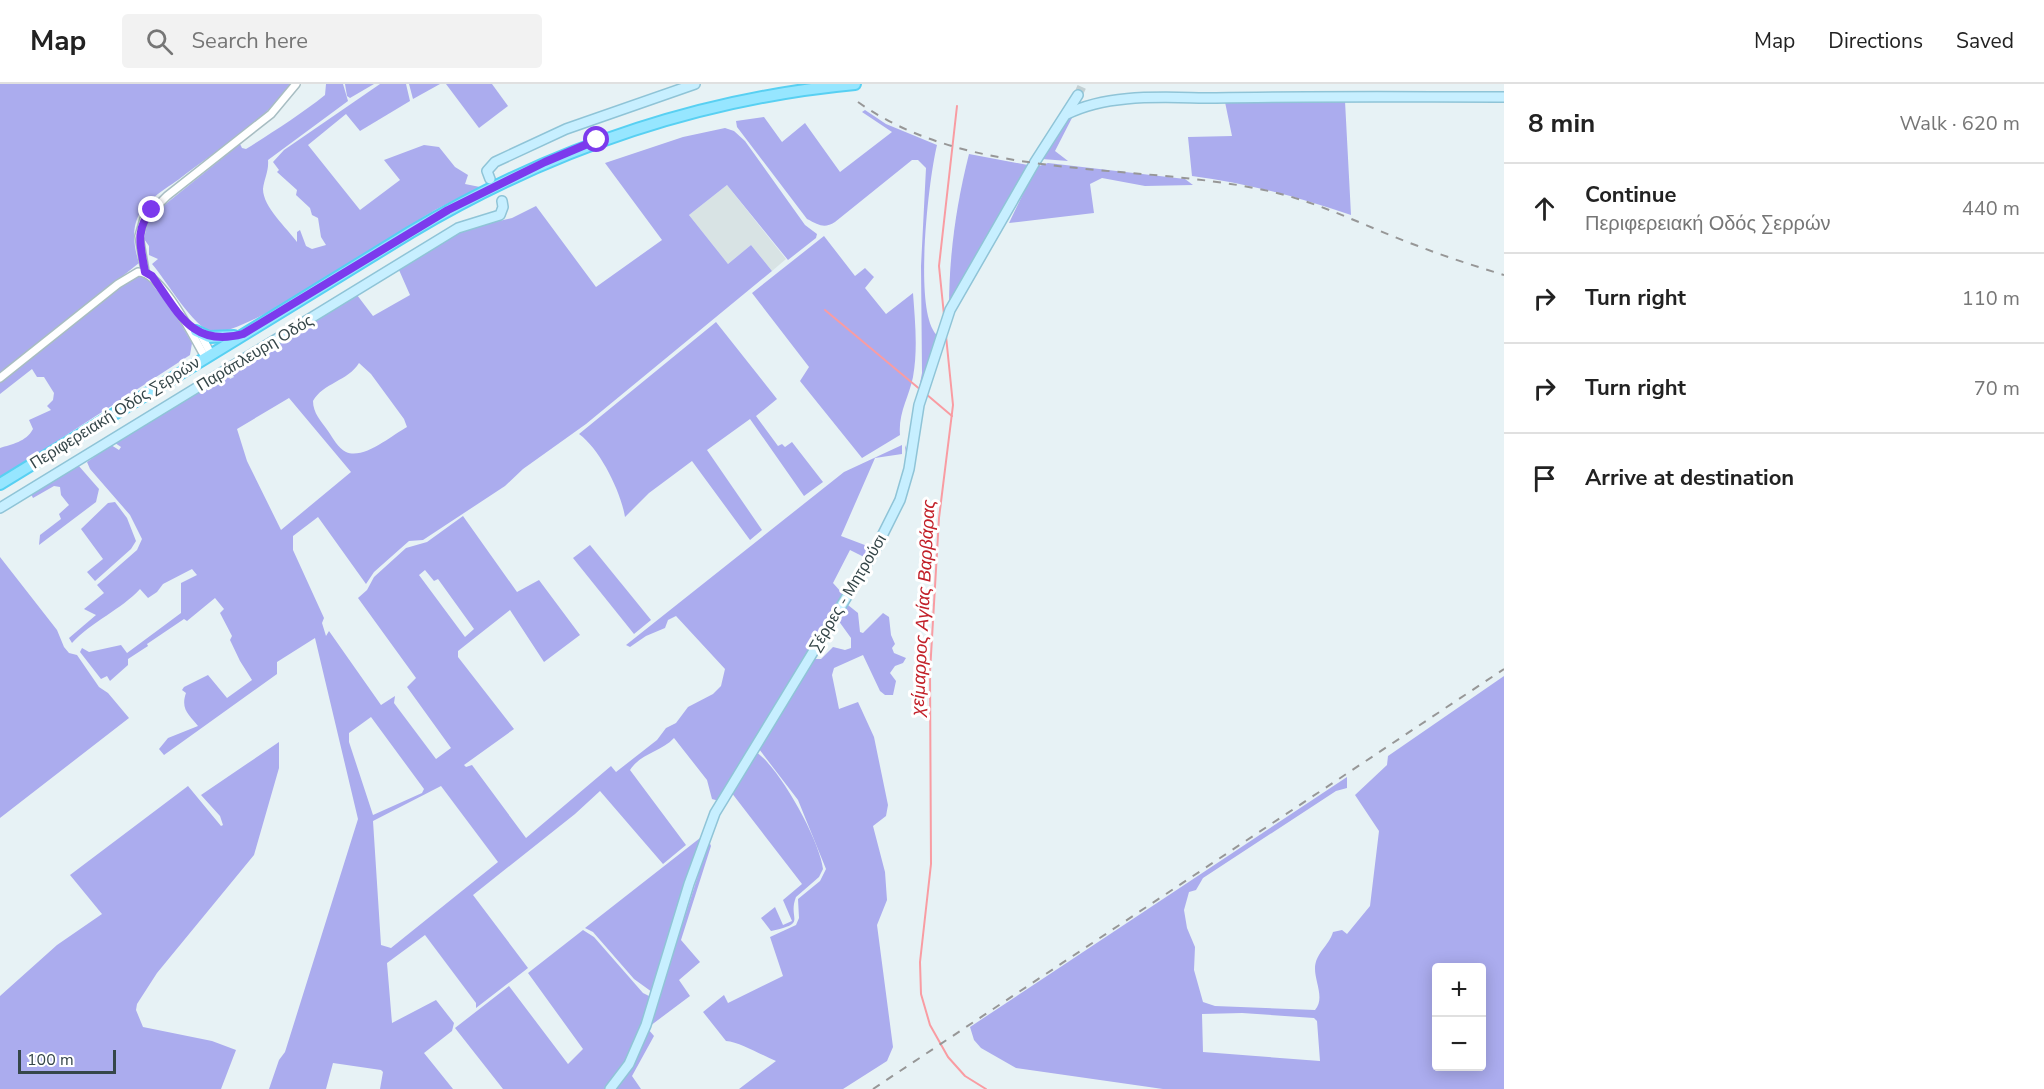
<!DOCTYPE html>
<meta charset="utf-8">
<style>
body{margin:0;font-family:"Nunito Sans",sans-serif;background:#f2f2f2;color:#222}
.controls{position:absolute;right:18px;bottom:18px;display:grid;overflow:hidden;border-radius:6px;box-shadow:0 3px 15px #0003}
.controls button{width:54px;height:54px;display:grid;place-items:center;padding:0;border:0;border-bottom:2px solid #e0e0e0;background:#fff;color:#222;font:30px sans-serif}
.scale{position:absolute;left:18px;bottom:15px;width:98px;box-sizing:border-box;padding-left:6px;border:3px solid #354649;border-top:0;font-size:16px;line-height:21px;white-space:nowrap;color:#354649;-webkit-text-stroke:4px #fff;paint-order:stroke}
.stop{position:absolute;width:18px;height:18px;margin:-14px;border:4px solid #7c3aed;border-radius:50%;background:#fff}
.stop.end{background:#7c3aed;border-color:#fff;box-shadow:0 2px 6px #0008}
.list{margin:0;padding:0;list-style:none}
h2{display:flex;justify-content:space-between;align-items:center;height:78px;margin:0;padding:0 24px;font-size:26px}
h2 small{font-size:20px;font-weight:400;color:#767676}
.list li{display:grid;grid-template-columns:39px 1fr auto;gap:18px;align-items:center;box-sizing:border-box;height:90px;padding:0 24px;border-top:2px solid #e0e0e0}
.list b{display:block;font-size:22px;white-space:nowrap}
.list p{margin:0;font-size:20px;white-space:nowrap;color:#767676}
.list em{font-size:20px;font-style:normal;color:#767676}
.icon{flex:none;width:33px;height:33px;fill:none;stroke:currentColor;stroke-width:2;stroke-linecap:round;stroke-linejoin:round}
.map{position:relative;flex:none;width:1504px;height:1005px;overflow:hidden}
header{display:flex;align-items:center;gap:36px;box-sizing:border-box;height:84px;padding:0 30px;background:#fff;border-bottom:2px solid #e0e0e0}
header strong{font-size:28px}
nav{display:flex;gap:33px;margin-inline-start:auto;font-size:21px}
.search{width:420px;height:54px;background:#f2f2f2;display:flex;align-items:center;gap:15px;box-sizing:border-box;padding:0 21px;border-radius:6px;color:#767676;font-size:22px}
main{display:flex}
aside{flex:1;background:#fff}
.map>svg:first-child{display:block}
.industrial{fill:#d8e3e4}
.green{fill:#abacee;fill-rule:evenodd}
.lines{fill:none;stroke-linecap:round;stroke-linejoin:round}
.stream{stroke:#f99ca2;stroke-width:2}
.secondary-tunnel{stroke:#c3d0d3;stroke-width:9;stroke-dasharray:9 4.5;stroke-linecap:butt}
.street-casing{stroke:#a8bdc2;stroke-width:10}
.secondary-casing{stroke:#8fc4d7;stroke-width:12}
.primary-casing{stroke:#58d0f2;stroke-width:14}
.street{stroke:#fff;stroke-width:7}
.secondary{stroke:#c7efff;stroke-width:9}
.primary{stroke:#96e6ff;stroke-width:10}
.rail{stroke:#979797;stroke-width:2;stroke-dasharray:8 8;stroke-linecap:butt}
.route{stroke:#7c3aed;stroke-width:8}
.labels{text-anchor:middle;dominant-baseline:central;stroke-width:6;stroke-linejoin:round;paint-order:stroke}
.street-label{font-size:16px;fill:#354649;stroke:#fff}
.water-label{font-size:18px;font-style:italic;fill:#c22029;stroke:#fff}
</style>
<header>
<strong>Map</strong>
<div class="search"><svg class="icon" aria-label="search" viewBox="0 0 24 24"><circle cx="10" cy="10" r="6"/><path d="M15 15l6 6"/></svg>Search here</div>
<nav><a>Map</a><a>Directions</a><a>Saved</a></nav>
</header>
<main>
<div class="map">
<svg width="1504" height="1005" viewBox="0 0 1504 1005">
<rect width="100%" height="100%" fill="#e7f2f5"/>
<!-- industrial -->
<path class="industrial" d="M 727,101 L 786,175 L 772,187 L 751,161 L 728,180 L 689,131 Z"/>
<!-- green -->
<g class="green">
<path d="M 0,0 L 291,0 C 269,34 211,70 178,96 C 162,107 142,119 136,138 C 132,151 135,166 139,179 L 0,290 Z"/>
<path d="M 326,0 L 343,0 L 348,17 L 268,76 C 269,87 264,95 263,105 C 263,123 287,144 297,158 L 297,148 L 300,146 L 306,162 L 312,165 L 326,161 L 321,153 L 318,134 L 312,131 L 310,124 L 296,111 L 297,106 L 277,88 L 279,86 L 273,78 L 284,66 L 380,0 L 406,0 L 410,17 L 360,47 L 346,30 L 308,61 L 360,126 L 400,96 L 384,76 L 424,61 L 439,63 L 455,83 L 468,91 L 465,100 L 480,103 C 465,111 450,118 435,126 C 401,146 241,256 212,248 C 193,243 166,196 152,180 L 158,175 L 149,171 L 149,162 L 144,155 L 147,140 L 152,131 L 240,60 L 242,64 L 246,65 C 273,48 300,31 325,11 Z"/>
<path d="M 345,0 L 374,0 L 350,14 L 347,12 Z"/>
<path d="M 409,0 L 440,0 L 413,15 Z"/>
<path d="M 446,0 L 492,0 L 508,22 L 479,44 Z"/>
<path d="M 1345,17 L 1351,131 C 1298,113 1247,99 1192,92 L 1188,53 L 1232,52 L 1225,18 Z"/>
<path d="M 865,26 L 886,40 L 937,61 C 929,93 912,232 938,252 L 922,295 L 913,334 L 922,289 L 921,182 L 926,84 L 918,76 L 912,76 L 835,138 C 824,145 819,141 807,135 L 737,43 L 736,37 L 764,33 L 782,58 L 805,39 L 840,88 L 892,48 L 862,28 Z"/>
<path d="M 1074,30 L 1055,67 L 1068,77 L 1042,75 L 1065,38 Z"/>
<path d="M 725,44 L 734,47 L 745,57 L 805,141 L 817,150 L 816,154 L 788,176 L 727,101 L 689,131 L 728,180 L 751,161 L 772,187 L 586,340 L 523,385 L 505,402 L 423,456 L 409,457 L 374,488 L 366,500 L 318,433 L 293,452 L 293,466 L 324,534 L 322,539 L 326,552 L 329,547 L 381,621 L 395,612 L 394,619 L 436,675 L 451,664 L 407,603 L 416,594 L 358,514 L 367,506 L 374,493 L 406,464 L 427,458 L 463,432 L 517,508 L 539,496 L 580,551 L 544,578 L 510,526 L 458,567 L 458,573 L 514,645 L 464,681 L 466,683 L 472,681 L 526,754 L 611,682 L 616,688 L 657,656 L 666,644 L 676,639 L 688,623 L 713,610 L 721,602 L 725,585 L 676,532 L 668,536 L 665,544 L 646,552 L 630,563 L 626,561 L 844,388 L 902,361 L 902,370 L 875,374 L 841,452 L 870,463 C 884,435 900,410 906,379 C 908,372 905,368 905,361 C 919,390 873,463 858,489 L 856,488 L 864,473 L 850,466 L 833,499 L 842,509 L 850,496 L 853,498 L 719,717 L 712,715 L 707,696 L 674,654 C 661,668 641,669 630,686 L 686,761 L 663,780 L 600,707 L 575,730 L 473,811 L 528,884 L 476,924 L 476,919 L 425,851 L 387,879 L 392,939 L 436,916 L 454,939 L 452,947 L 424,969 L 453,1005 L 380,1005 L 383,988 L 381,986 L 333,979 L 326,1005 L 269,1005 L 279,976 L 285,968 L 358,735 L 315,554 L 277,578 L 277,590 L 164,671 L 159,665 L 168,654 L 198,642 C 190,631 180,626 186,609 L 182,606 L 184,603 L 208,591 L 227,614 L 252,596 L 240,577 L 230,556 L 232,552 L 220,529 L 224,525 L 215,514 L 187,537 L 184,535 L 147,560 L 148,562 L 128,575 L 128,581 L 110,597 L 107,592 L 101,595 L 80,568 L 82,564 L 89,568 L 121,561 L 127,569 L 181,529 L 181,499 L 197,491 L 192,485 L 163,500 L 157,508 L 148,514 L 140,505 C 122,525 91,538 72,559 L 69,554 L 96,531 L 84,525 L 104,509 L 97,501 L 137,466 L 142,455 L 130,431 L 90,385 L 87,378 L 111,361 L 119,366 L 121,363 L 115,359 L 224,291 L 228,290 L 230,295 L 234,293 L 231,288 L 357,211 L 373,232 L 410,211 L 399,186 L 401,184 L 464,145 L 512,134 L 536,122 L 596,203 L 662,156 L 605,79 L 683,53 ZM 359,279 L 371,290 L 404,335 L 407,343 C 392,351 364,376 346,368 C 338,364 333,354 328,347 C 321,337 313,329 313,317 C 323,299 348,297 359,279 ZM 289,314 L 351,388 L 281,446 L 247,377 L 237,345 ZM 425,486 L 434,497 L 438,495 L 474,545 L 465,553 L 419,491 ZM 371,633 L 424,705 L 422,709 L 373,731 L 349,658 L 349,649 ZM 441,702 L 498,778 L 391,864 L 381,861 L 373,737 Z"/>
<path d="M 969,70 L 1028,81 L 949,224 C 949,172 956,121 969,70 Z"/>
<path d="M 1048,79 L 1185,95 L 1193,101 L 1145,102 L 1102,94 L 1090,100 L 1094,129 L 1009,139 L 1036,83 Z"/>
<path d="M 824,152 L 855,192 L 865,184 L 874,193 L 865,204 L 886,230 L 913,209 C 915,237 918,265 913,293 C 909,313 898,329 900,351 L 862,374 L 800,297 L 809,283 L 752,209 Z"/>
<path d="M 136,191 L 146,193 L 171,223 L 192,259 L 190,271 L 0,394 L 0,364 C 12,360 26,358 33,345 L 29,336 L 51,326 L 47,322 L 53,316 L 54,309 L 44,293 L 37,293 L 32,285 L 0,310 L 0,299 Z"/>
<path d="M 716,238 L 777,315 L 756,332 L 778,362 L 782,360 L 785,363 L 792,358 L 823,398 L 804,412 L 750,335 L 707,366 L 762,446 L 750,456 L 692,377 L 649,409 L 625,433 C 621,408 600,365 579,350 Z"/>
<path d="M 78,381 L 99,405 L 96,418 L 39,461 L 40,451 L 61,435 L 59,430 L 69,421 L 61,411 L 60,403 L 54,402 L 33,414 L 31,410 Z"/>
<path d="M 115,418 L 127,434 L 136,457 L 131,465 L 95,497 L 87,488 L 103,475 L 81,445 L 108,419 Z"/>
<path d="M 590,461 L 651,536 L 634,550 L 573,474 Z"/>
<path d="M 0,473 L 57,546 L 64,563 L 69,569 L 77,571 L 99,603 L 108,609 L 129,634 L 0,734 Z"/>
<path d="M 848,521 L 858,529 L 860,548 L 863,549 L 883,529 L 889,533 L 891,551 L 895,560 L 892,564 L 894,569 L 906,574 L 903,579 L 895,582 L 890,589 L 896,597 L 893,611 L 885,611 L 880,607 L 863,571 L 834,584 L 832,591 L 839,625 L 858,618 L 874,653 L 888,721 L 886,732 L 873,742 L 885,788 L 887,816 L 877,841 L 893,963 L 887,977 L 843,1005 L 739,1005 L 776,977 C 761,971 740,958 726,957 L 703,928 L 724,911 L 728,919 L 783,892 L 770,853 L 796,841 L 799,834 L 798,815 L 820,797 L 826,785 L 798,716 L 759,665 L 814,575 L 821,575 L 833,563 L 845,566 L 851,564 L 851,554 L 838,536 Z"/>
<path d="M 1504,592 L 1504,1005 L 1163,1005 L 1016,984 L 981,964 L 974,956 L 970,943 L 1347,693 L 1347,704 L 1336,707 L 1203,794 L 1196,806 L 1189,808 L 1184,826 L 1187,844 L 1195,863 L 1194,886 L 1203,918 L 1215,922 L 1315,926 C 1325,915 1315,898 1315,885 C 1315,869 1329,862 1333,848 L 1342,846 L 1347,850 L 1370,822 L 1379,747 L 1355,711 L 1387,681 L 1388,672 ZM 1436,884 L 1482,884 L 1482,982 L 1436,982 ZM 1242,929 L 1314,934 L 1317,937 L 1320,977 L 1203,968 L 1202,930 Z"/>
<path d="M 279,658 L 279,684 L 254,771 L 157,889 L 137,920 L 136,926 L 143,943 L 212,957 L 236,966 L 221,1005 L 0,1005 L 0,912 L 57,861 L 102,830 L 70,791 L 188,702 L 221,742 L 223,741 L 220,732 L 201,711 Z"/>
<path d="M 756,668 C 780,684 820,757 823,785 L 819,793 L 796,813 C 787,836 809,839 771,847 L 761,834 L 775,823 L 783,841 L 792,837 L 783,816 L 802,800 L 731,708 Z"/>
<path d="M 700,754 L 701,757 L 652,908 L 634,895 L 593,848 L 585,844 Z"/>
<path d="M 709,757 L 711,762 L 681,856 L 700,878 L 679,896 L 690,912 L 650,942 Z"/>
<path d="M 583,846 L 594,853 L 643,909 L 651,913 L 634,964 L 605,1005 L 503,1005 L 455,944 L 509,902 L 568,980 L 583,965 L 528,889 Z"/>
<path d="M 648,945 L 654,952 L 632,992 L 641,1005 L 614,1005 L 632,982 Z"/>
</g>
<g class="lines">
<!-- stream -->
<g class="stream">
<path d="M 825,226 L 922,307"/>
<path d="M 944,231 L 939,182 L 957,22"/>
<path d="M 946,252 L 953,321 L 939,434 L 930,588 L 931,780 L 920,878 L 921,910 L 930,941 L 948,973 L 965,992 L 986,1005"/>
<path d="M 926,310 L 952,332"/>
</g>
<!-- secondary-tunnel -->
<path class="secondary-tunnel" d="M 1078,11 L 1083,0"/>
<!-- street casing -->
<g class="street-casing">
<g id="street">
<path d="M 145,187 L 139,152 L 144,135 L 167,112 L 271,30 L 296,0"/>
<path d="M 201,251 L 211,270"/>
<path d="M 0,294 L 118,200 L 138,188 C 161,187 194,254 205,273"/>
</g>
</g>
<!-- secondary casing -->
<g class="secondary-casing">
<g id="secondary">
<path d="M 1067,30 C 1111,8 1169,14 1216,14 C 1312,12 1408,13 1504,13"/>
<path d="M 490,95 L 487,87 L 495,78 L 566,45 L 695,0"/>
<path d="M 0,424 L 458,144 L 500,131 L 503,123 L 502,117"/>
<path d="M 610,1005 L 629,980 L 646,941 L 689,800 L 715,729 L 874,468 L 900,416 L 909,385 L 919,321 L 950,226 L 1035,78 L 1078,11"/>
</g>
</g>
<!-- primary casing -->
<g class="primary-casing">
<g id="primary">
<path d="M 196,247 L 209,253 L 234,252"/>
<path d="M 0,400 L 411,148 C 549,66 695,15 855,0"/>
</g>
</g>
<!-- street -->
<use href="#street" class="street"/>
<!-- secondary -->
<use href="#secondary" class="secondary"/>
<!-- primary -->
<use href="#primary" class="primary"/>
<!-- rail -->
<g class="rail">
<path d="M 858,18 C 970,98 1133,78 1264,106 C 1318,117 1366,143 1418,162 C 1446,173 1475,182 1504,191"/>
<path d="M 873,1005 L 1504,585"/>
</g>
</g>
<g class="lines">
<!-- route -->
<path class="route" d="M 152,126 C 134,146 141,163 145,188 L 152,192 C 178,228 192,264 243,250 L 448,126 L 545,78 L 597,56"/>
</g>
<g class="labels">
<!-- street labels -->
<g class="street-label">
<text transform="translate(255 269) rotate(-31)">Παράπλευρη Οδός</text>
<text transform="translate(115 329) rotate(-32)">Περιφερειακή Οδός Σερρών</text>
<text transform="translate(848 509) rotate(-59)">Σέρρες - Μητρούσι</text>
</g>
<!-- water labels -->
<g class="water-label">
<text transform="translate(923 524) rotate(-87)">χείμαρρος Αγίας Βαρβάρας</text>
</g>
</g>
</svg>
<div class="controls">
<button>+</button>
<button>−</button>
</div>
<div class="scale">100 m</div>
<div class="stop" style="left:597px;top:56px"></div>
<div class="stop end" style="left:152px;top:126px"></div>
</div>
<aside>
<h2>8 min<small>Walk · 620 m</small></h2>
<ul class="list">
<li><svg class="icon" aria-label="ahead" viewBox="0 0 24 24"><path d="M12 20V5M6 11l6-6 6 6"/></svg><div><b>Continue</b><p>Περιφερειακή Οδός Σερρών</p></div><em>440 m</em></li>
<li><svg class="icon" aria-label="right" viewBox="0 0 24 24"><path d="M7 20v-9h11M14 6l5 5-5 5"/></svg><div><b>Turn right</b></div><em>110 m</em></li>
<li><svg class="icon" aria-label="right" viewBox="0 0 24 24"><path d="M7 20v-9h11M14 6l5 5-5 5"/></svg><div><b>Turn right</b></div><em>70 m</em></li>
<li><svg class="icon" aria-label="arrive" viewBox="0 0 24 24"><path d="M6 21V4h12l-3 4 3 4H6"/></svg><div><b>Arrive at destination</b></div></li>
</ul>
</aside>
</main>
